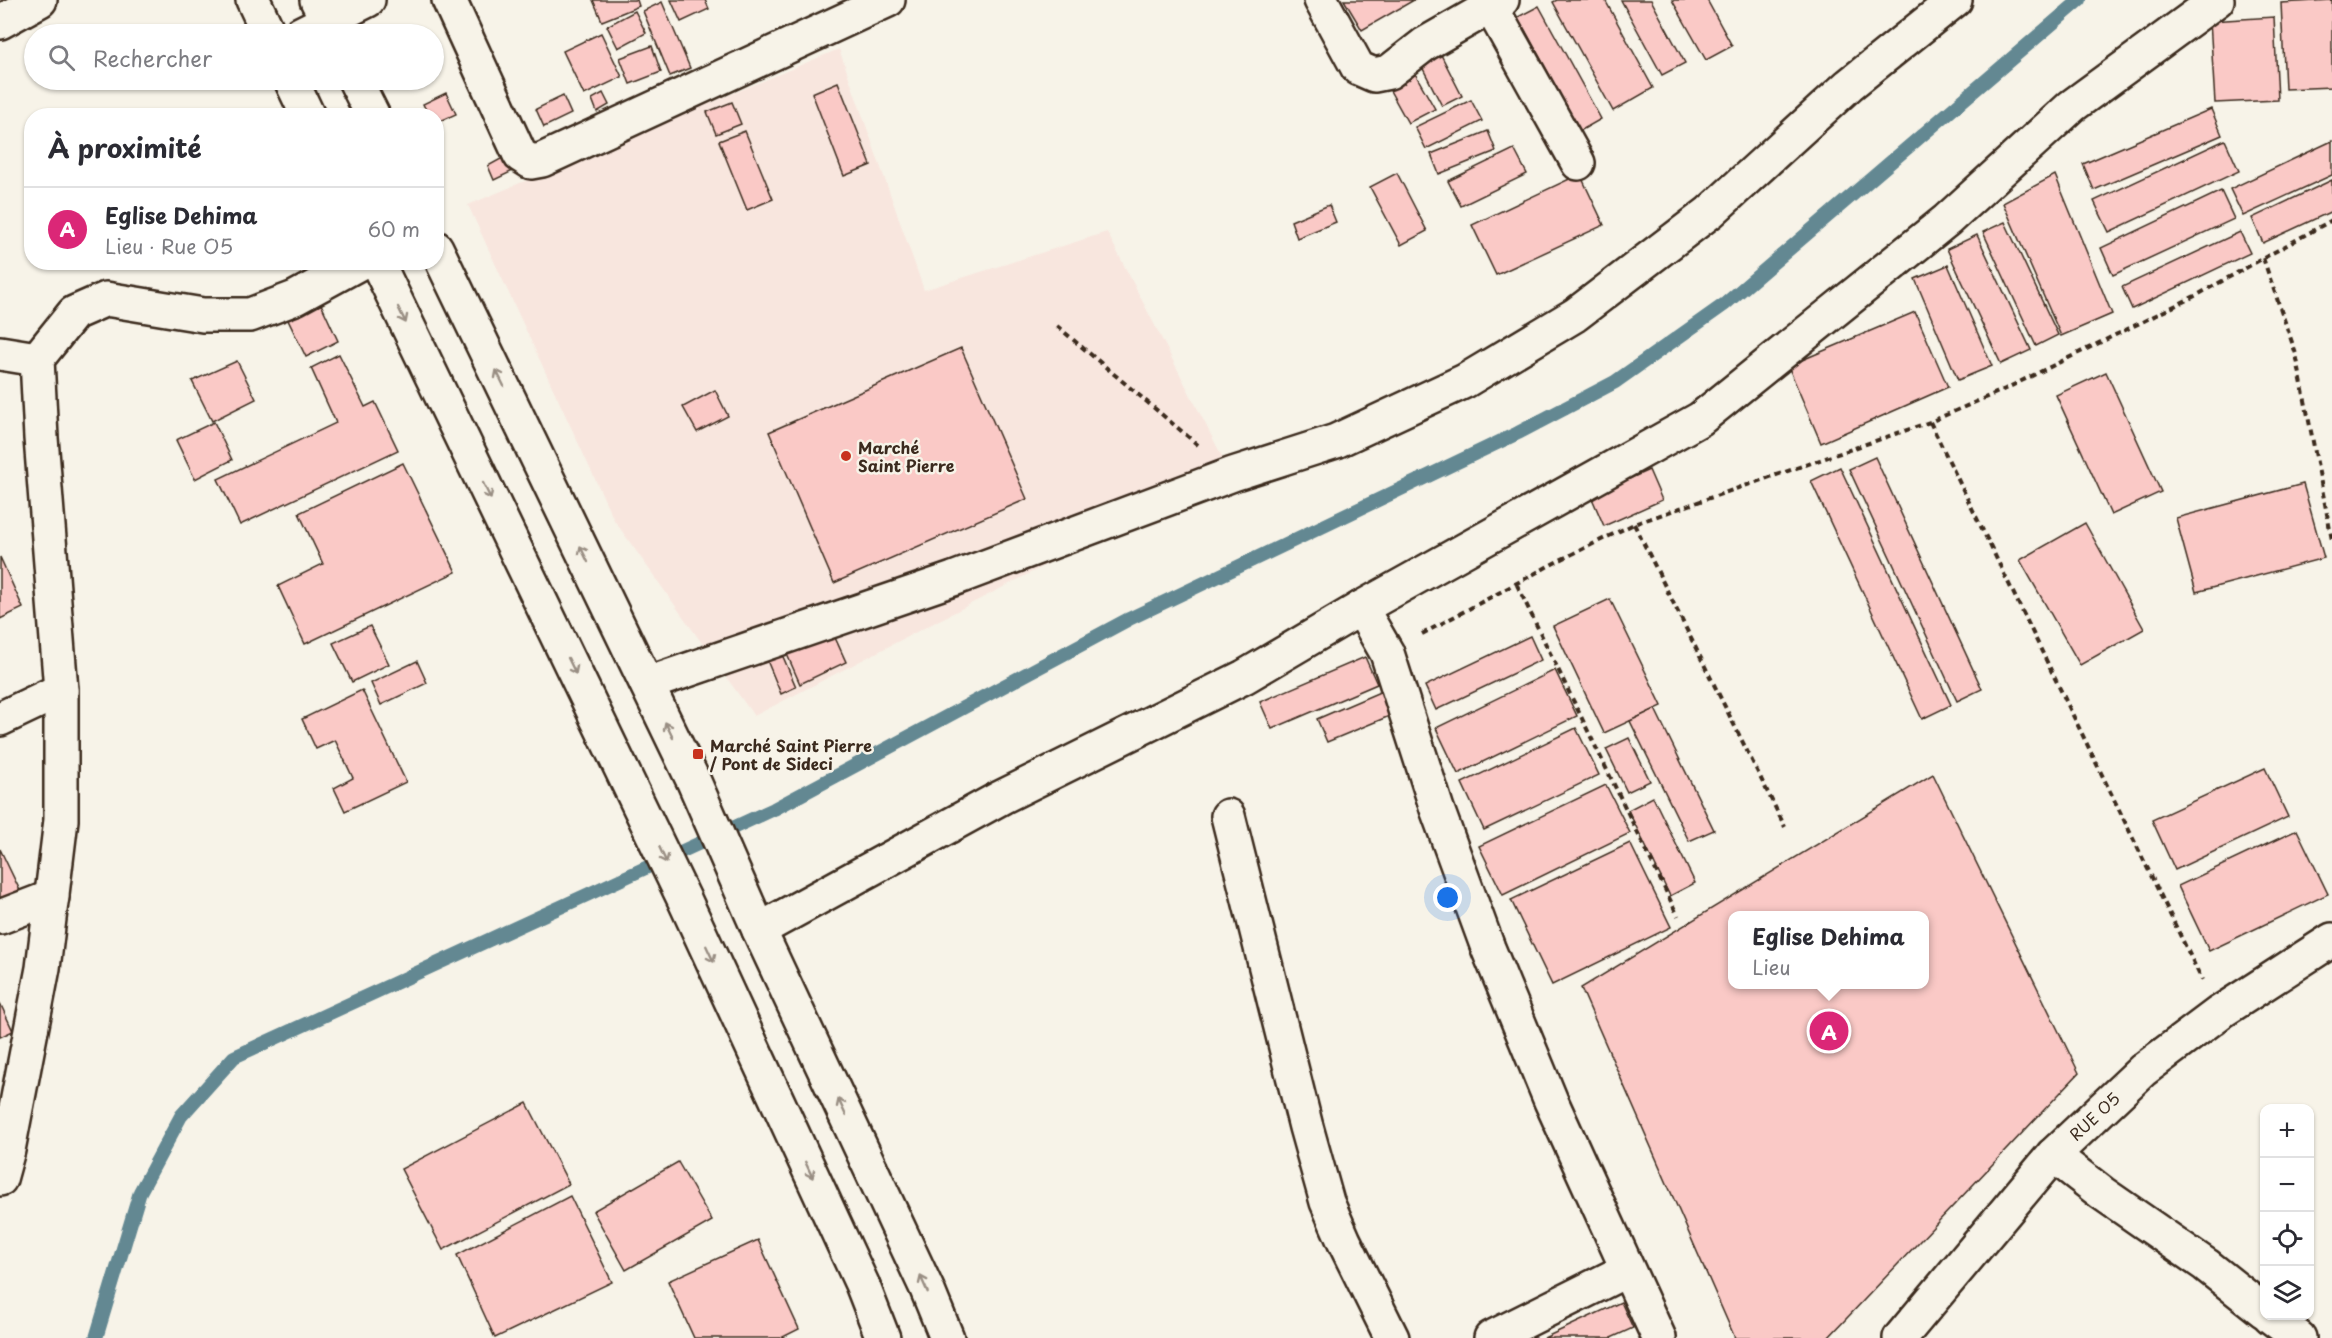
<!DOCTYPE html>
<html lang="fr">
<meta charset="utf-8">
<style>
body{margin:0;font-family:"Playpen Sans",sans-serif;background:#f7f7f7;color:#2b2b33}
.controls{position:absolute;right:18px;bottom:18px;display:grid;overflow:hidden;border-radius:12px;box-shadow:0 2px 4px #0004}
.controls button{width:54px;height:54px;display:grid;place-items:center;padding:0;border:0;border-bottom:2px solid #e1e1e2;background:#fff;color:#2b2b33;font:30px sans-serif}
.you{position:absolute;left:1448px;top:898px;width:21px;height:21px;margin:-15px;border:4px solid #fff;border-radius:50%;background:#1a73e8;box-shadow:0 0 0 9px #1a73e833}
.badge{display:grid;place-items:center;width:39px;height:39px;border-radius:50%;background:#db2777;color:#fff;font-size:20px;font-weight:700}
.pin{position:absolute;translate:-50% -50%;border:3px solid #fff;box-shadow:0 2px 6px #0006}
.popup{position:absolute;left:1728px;top:911px;width:201px;height:78px;box-sizing:border-box;display:grid;place-content:center;border-radius:12px;background:#fff;filter:drop-shadow(0 2px 4px #0005);font-size:20px;white-space:nowrap;color:#7c7c81}
.popup b{font-size:22px;color:#2b2b33}
.popup::after{content:'';position:absolute;left:50%;top:100%;margin-left:-12px;border:12px solid transparent;border-top-color:#fff}
.list{margin:0;padding:0;list-style:none}
h2{display:flex;justify-content:space-between;align-items:center;height:78px;margin:0;padding:0 24px;font-size:26px}
h2 small{font-size:20px;font-weight:400;color:#7c7c81}
.list li{display:grid;grid-template-columns:39px 1fr auto;gap:18px;align-items:center;box-sizing:border-box;height:84px;padding:0 24px;border-top:2px solid #e1e1e2}
.list b{display:block;font-size:22px;white-space:nowrap}
.list p{margin:0;font-size:20px;white-space:nowrap;color:#7c7c81}
.list em{font-size:20px;font-style:normal;color:#7c7c81}
.icon{flex:none;width:33px;height:33px;fill:none;stroke:currentColor;stroke-width:2;stroke-linecap:round;stroke-linejoin:round}
.map{position:relative;flex:none;width:2332px;height:1338px;overflow:hidden}
.search{position:absolute;background:#fff;box-shadow:0 2px 4px #0004;left:24px;top:24px;width:420px;height:66px;display:flex;align-items:center;gap:15px;box-sizing:border-box;padding:0 21px;border-radius:33px;color:#7c7c81;font-size:22px}
.panel{position:absolute;background:#fff;box-shadow:0 2px 4px #0004;left:24px;top:108px;width:420px;height:162px;border-radius:24px}
.map>svg:first-child{display:block}
.built{fill:#f8e6de}
.lines{fill:none;stroke-linecap:round;stroke-linejoin:round}
.stream{stroke:#638892;stroke-width:14}
.building{fill:#fac9c6;stroke:#3b2a1e;stroke-width:1.5;fill-rule:evenodd}
.minor-casing{stroke:#3b2a1e;stroke-width:38}
.major-casing{stroke:#3b2a1e;stroke-width:38}
.path{stroke:#3b2a1e;stroke-width:4;stroke-dasharray:6 4.5;stroke-linecap:butt}
.minor{stroke:#f7f3e8;stroke-width:33}
.major{stroke:#f7f3e8;stroke-width:33}
.oneway{stroke:#998e83}
.poi-dot{fill:#c8321e;stroke:#f7f3e8;stroke-width:2}
.labels{text-anchor:middle;dominant-baseline:central;stroke-width:5;stroke-linejoin:round;paint-order:stroke}
.poi-label{font-size:16px;font-weight:bold;fill:#3b2a1e;stroke:#f7f3e8;text-anchor:start}
.street-label{font-size:16px;fill:#3b2a1e;stroke:#f7f3e8}
</style>
<div class="map">
<svg width="2332" height="1338" viewBox="0 0 2332 1338">
<rect width="100%" height="100%" fill="#f7f3e8"/>
<filter id="ink" filterUnits="userSpaceOnUse"><feTurbulence type="fractalNoise" baseFrequency=".0167" numOctaves="2"/><feDisplacementMap in="SourceGraphic" scale="12" xChannelSelector="R" yChannelSelector="G"/><feConvolveMatrix kernelMatrix="1 2 1 2 8 2 1 2 1" color-interpolation-filters="sRGB"/></filter>
<g filter="url(#ink)">
<!-- built -->
<path class="built" d="M 839,49 L 924,290 L 1107,232 L 1229,470 L 754,716 L 614,520 L 468,205 Z"/>
<g class="lines">
<!-- stream -->
<path class="stream" d="M 96,1338 L 140,1192 L 181,1116 L 234,1057 L 774,809 L 1129,619 L 1518,433 L 1615,382 L 1725,304 L 2080,0"/>
</g>
<!-- building -->
<g class="building">
<path d="M 593,0 L 637,0 L 639,6 L 602,21 Z"/>
<path d="M 671,0 L 705,0 L 709,9 L 681,22 Z"/>
<path d="M 1344,0 L 1414,0 L 1362,30 Z"/>
<path d="M 1557,0 L 1605,0 L 1653,88 L 1613,111 L 1553,2 Z"/>
<path d="M 1621,0 L 1651,0 L 1685,63 L 1662,75 Z"/>
<path d="M 1672,0 L 1707,0 L 1732,46 L 1706,60 Z"/>
<path d="M 2332,0 L 2332,87 L 2285,89 L 2281,3 Z"/>
<path d="M 662,2 L 690,68 L 670,76 L 643,11 Z"/>
<path d="M 1539,6 L 1601,119 L 1580,131 L 1518,17 Z"/>
<path d="M 635,11 L 646,33 L 618,48 L 607,26 Z"/>
<path d="M 2274,17 L 2278,100 L 2215,103 L 2210,21 Z"/>
<path d="M 601,33 L 622,77 L 584,95 L 563,51 Z"/>
<path d="M 1434,41 L 1462,96 L 1442,106 L 1414,51 Z"/>
<path d="M 652,46 L 661,72 L 630,84 L 620,58 Z"/>
<path d="M 1404,54 L 1435,109 L 1408,123 L 1378,69 Z"/>
<path d="M 838,82 L 871,165 L 844,176 L 812,93 Z"/>
<path d="M 446,93 L 456,114 L 436,123 L 436,116 L 429,116 L 423,104 Z"/>
<path d="M 603,93 L 609,105 L 597,112 L 592,99 Z"/>
<path d="M 563,96 L 571,114 L 544,127 L 536,109 Z"/>
<path d="M 1471,100 L 1482,121 L 1426,149 L 1415,127 Z"/>
<path d="M 732,102 L 741,124 L 716,134 L 707,112 Z"/>
<path d="M 2211,109 L 2222,135 L 2094,190 L 2083,164 Z"/>
<path d="M 745,131 L 773,199 L 747,210 L 719,141 Z"/>
<path d="M 1488,131 L 1496,151 L 1439,174 L 1431,154 Z"/>
<path d="M 2225,140 L 2239,171 L 2109,232 L 2094,201 Z"/>
<path d="M 2332,141 L 2332,175 L 2243,216 L 2230,189 Z"/>
<path d="M 1514,149 L 1527,174 L 1461,206 L 1448,181 Z"/>
<path d="M 508,155 L 515,170 L 494,180 L 488,166 Z"/>
<path d="M 1397,173 L 1427,231 L 1401,245 L 1370,187 Z"/>
<path d="M 1580,174 L 1604,225 L 1496,275 L 1472,225 Z"/>
<path d="M 2055,175 L 2112,314 L 2061,336 L 2003,203 Z"/>
<path d="M 2332,180 L 2332,211 L 2263,243 L 2252,218 Z"/>
<path d="M 2221,191 L 2234,219 L 2113,275 L 2101,248 Z"/>
<path d="M 1329,205 L 1336,222 L 1297,238 L 1291,221 Z"/>
<path d="M 2005,222 L 2058,335 L 2036,346 L 1983,232 Z"/>
<path d="M 2240,232 L 2250,253 L 2132,309 L 2122,287 Z"/>
<path d="M 1977,235 L 2031,350 L 2001,364 L 1947,249 Z"/>
<path d="M 1948,265 L 1992,366 L 1958,380 L 1915,279 Z"/>
<path d="M 321,304 L 338,341 L 306,357 L 288,320 Z"/>
<path d="M 1915,312 L 1948,387 L 1821,443 L 1788,366 Z"/>
<path d="M 961,348 L 1027,499 L 834,583 L 769,432 Z"/>
<path d="M 339,354 L 365,407 L 375,402 L 398,450 L 240,525 L 218,479 L 336,423 L 311,368 Z"/>
<path d="M 237,361 L 256,399 L 212,421 L 192,381 Z"/>
<path d="M 2106,372 L 2161,492 L 2111,515 L 2056,395 Z"/>
<path d="M 715,390 L 728,416 L 697,432 L 683,407 Z"/>
<path d="M 214,422 L 232,460 L 195,479 L 176,440 Z"/>
<path d="M 1875,457 L 1982,689 L 1957,701 L 1849,469 Z"/>
<path d="M 403,463 L 456,572 L 305,644 L 278,586 L 323,564 L 299,513 Z"/>
<path d="M 1840,467 L 1951,705 L 1922,719 L 1811,481 Z"/>
<path d="M 1649,470 L 1662,500 L 1604,526 L 1591,496 Z"/>
<path d="M 2303,484 L 2324,558 L 2196,592 L 2176,518 Z"/>
<path d="M 2085,523 L 2144,629 L 2080,665 L 2020,560 Z"/>
<path d="M 0,557 L 23,608 L 0,619 Z"/>
<path d="M 1610,599 L 1662,706 L 1604,733 L 1553,626 Z"/>
<path d="M 370,626 L 389,664 L 352,682 L 333,643 Z"/>
<path d="M 832,631 L 846,662 L 800,684 L 786,652 Z"/>
<path d="M 1530,636 L 1541,660 L 1436,710 L 1425,686 Z"/>
<path d="M 781,652 L 796,687 L 781,694 L 766,658 Z"/>
<path d="M 1365,657 L 1377,684 L 1272,729 L 1260,702 Z"/>
<path d="M 417,661 L 427,683 L 381,705 L 371,683 Z"/>
<path d="M 1555,670 L 1577,716 L 1458,774 L 1436,728 Z"/>
<path d="M 1389,688 L 1399,712 L 1327,742 L 1317,719 Z"/>
<path d="M 362,690 L 406,782 L 345,811 L 334,788 L 353,778 L 335,740 L 316,749 L 302,719 Z"/>
<path d="M 1655,709 L 1714,830 L 1689,841 L 1630,721 Z"/>
<path d="M 1576,728 L 1599,775 L 1484,830 L 1462,783 Z"/>
<path d="M 1629,738 L 1650,781 L 1627,792 L 1606,749 Z"/>
<path d="M 2265,768 L 2288,817 L 2175,870 L 2152,820 Z"/>
<path d="M 1933,774 L 2079,1073 L 1828,1338 L 1735,1338 L 1581,988 ZM 1733,916 L 1925,916 L 1925,984 L 1733,984 Z"/>
<path d="M 1606,785 L 1630,833 L 1503,895 L 1479,846 Z"/>
<path d="M 1653,797 L 1695,883 L 1670,896 L 1628,810 Z"/>
<path d="M 2297,830 L 2328,894 L 2209,951 L 2178,886 Z"/>
<path d="M 1630,843 L 1671,927 L 1552,985 L 1511,900 Z"/>
<path d="M 0,849 L 24,899 L 0,910 Z"/>
<path d="M 0,1003 L 13,1031 L 0,1037 Z"/>
<path d="M 527,1103 L 569,1184 L 443,1250 L 401,1169 Z"/>
<path d="M 678,1162 L 712,1221 L 626,1270 L 593,1211 Z"/>
<path d="M 570,1196 L 612,1282 L 495,1338 L 457,1255 Z"/>
<path d="M 758,1240 L 799,1329 L 781,1338 L 694,1338 L 668,1281 Z"/>
<path d="M 1621,1302 L 1633,1328 L 1611,1338 L 1544,1338 Z"/>
</g>
<g class="lines">
<!-- minor casing -->
<g class="minor-casing">
<g id="minor">
<path d="M 449,0 L 520,155 L 531,162 L 542,160 L 888,0"/>
<path d="M 1321,0 L 1358,68 L 1374,75 L 1389,72 L 1425,44 L 1502,0"/>
<path d="M 1491,7 L 1578,163"/>
<path d="M 0,22 L 40,0"/>
<path d="M 300,34 L 368,0"/>
<path d="M 0,353 L 37,359"/>
<path d="M 1361,608 L 1387,653 L 1437,809 L 1488,948 L 1551,1101 L 1659,1338"/>
<path d="M 647,684 L 953,579 L 1233,474 L 1336,441 L 1465,381 L 1575,315 L 1710,212 L 1849,85 L 1955,0"/>
<path d="M 0,719 L 61,690"/>
<path d="M 1228,816 L 1306,1127 L 1327,1202 L 1344,1241 L 1392,1338"/>
<path d="M 0,917 L 52,897"/>
<path d="M 759,930 L 1002,797 L 1244,677 L 1361,608 L 1700,419 L 1947,220 L 2072,106 L 2217,0"/>
<path d="M 2053,1155 L 2102,1193 L 2206,1265 L 2264,1311"/>
<path d="M 0,1179 L 8,1150 L 43,968 L 61,820 L 61,690 L 41,438 L 37,359 L 74,313 L 106,299 L 203,315 L 250,315 L 295,298 L 361,262"/>
<path d="M 2270,1316 L 2299,1338"/>
<path d="M 1491,1338 L 1627,1270"/>
<path d="M 1900,1338 L 2053,1155 L 2143,1070 L 2219,1013 L 2332,940"/>
</g>
</g>
<!-- major casing -->
<g class="major-casing">
<g id="major">
<path d="M 253,0 L 269,34"/>
<path d="M 317,0 L 334,34"/>
<path d="M 291,80 L 308,116"/>
<path d="M 355,80 L 373,116"/>
<path d="M 436,248 L 694,782 L 759,930 L 927,1289 L 947,1338"/>
<path d="M 377,262 L 685,901 L 862,1284 L 883,1338"/>
</g>
</g>
<!-- path -->
<g class="path">
<path d="M 2263,258 L 2296,354 L 2332,540"/>
<path d="M 1057,326 L 1198,445"/>
<path d="M 1930,422 L 2202,980"/>
<path d="M 1634,524 L 1785,827"/>
<path d="M 1517,585 L 1678,916"/>
<path d="M 1422,634 L 1558,561 L 1634,524 L 1930,422 L 2005,389 L 2197,295 L 2332,220"/>
</g>
<!-- minor -->
<use href="#minor" class="minor"/>
<!-- major -->
<use href="#major" class="major"/>
</g>
<!-- one-way arrows -->
<defs><path id="oneway-shaft" d="M-6 0H5M1.5-3L5.5 0L1.5 3" fill="none" stroke-width="1.6" stroke-linecap="round" stroke-linejoin="round" transform="scale(1.5)"/></defs>
<g class="oneway">
<use href="#oneway-shaft" transform="translate(402 315) rotate(64)"/>
<use href="#oneway-shaft" transform="translate(500 378) rotate(-116)"/>
<use href="#oneway-shaft" transform="translate(487 491) rotate(64)"/>
<use href="#oneway-shaft" transform="translate(584 554) rotate(-116)"/>
<use href="#oneway-shaft" transform="translate(572 666) rotate(64)"/>
<use href="#oneway-shaft" transform="translate(669 730) rotate(-116)"/>
<use href="#oneway-shaft" transform="translate(663 855) rotate(65)"/>
<use href="#oneway-shaft" transform="translate(710 954) rotate(65)"/>
<use href="#oneway-shaft" transform="translate(842 1107) rotate(-115)"/>
<use href="#oneway-shaft" transform="translate(809 1170) rotate(65)"/>
<use href="#oneway-shaft" transform="translate(924 1284) rotate(-114)"/>
</g>
</g>
<!-- markers -->
<g class="poi-dot">
<circle cx="846" cy="456" r="6"/>
<rect x="692" y="748" width="12" height="12" rx="3"/>
</g>
<g class="labels">
<!-- poi labels -->
<g class="poi-label">
<text x="858" y="447">Marché<tspan x="858" dy="18">Saint Pierre</tspan></text>
<text x="710" y="745">Marché Saint Pierre<tspan x="710" dy="18">/ Pont de Sideci</tspan></text>
</g>
<!-- street labels -->
<g class="street-label">
<text transform="translate(2094 1116) rotate(-43)">RUE O5</text>
</g>
</g>
</svg>
<div class="controls">
<button>+</button>
<button>−</button>
<button><svg class="icon" aria-label="locate" viewBox="0 0 24 24"><circle cx="12" cy="12" r="6"/><path d="M12 2v4M12 18v4M2 12h4M18 12h4"/></svg></button>
<button><svg class="icon" aria-label="layers" viewBox="0 0 24 24"><path d="M12 4l9 5-9 5-9-5zM3 14l9 5 9-5"/></svg></button>
</div>
<div class="you"></div>
<div class="pin badge" style="left:1829px;top:1031px">A</div>
<div class="popup"><b>Eglise Dehima</b>Lieu</div>
<div class="search"><svg class="icon" aria-label="search" viewBox="0 0 24 24"><circle cx="10" cy="10" r="6"/><path d="M15 15l6 6"/></svg>Rechercher</div>
<section class="panel">
<h2>À proximité<small></small></h2>
<ul class="list">
<li><span class="badge">A</span><div><b>Eglise Dehima</b><p>Lieu · Rue O5</p></div><em>60 m</em></li>
</ul>
</section>
</div>
